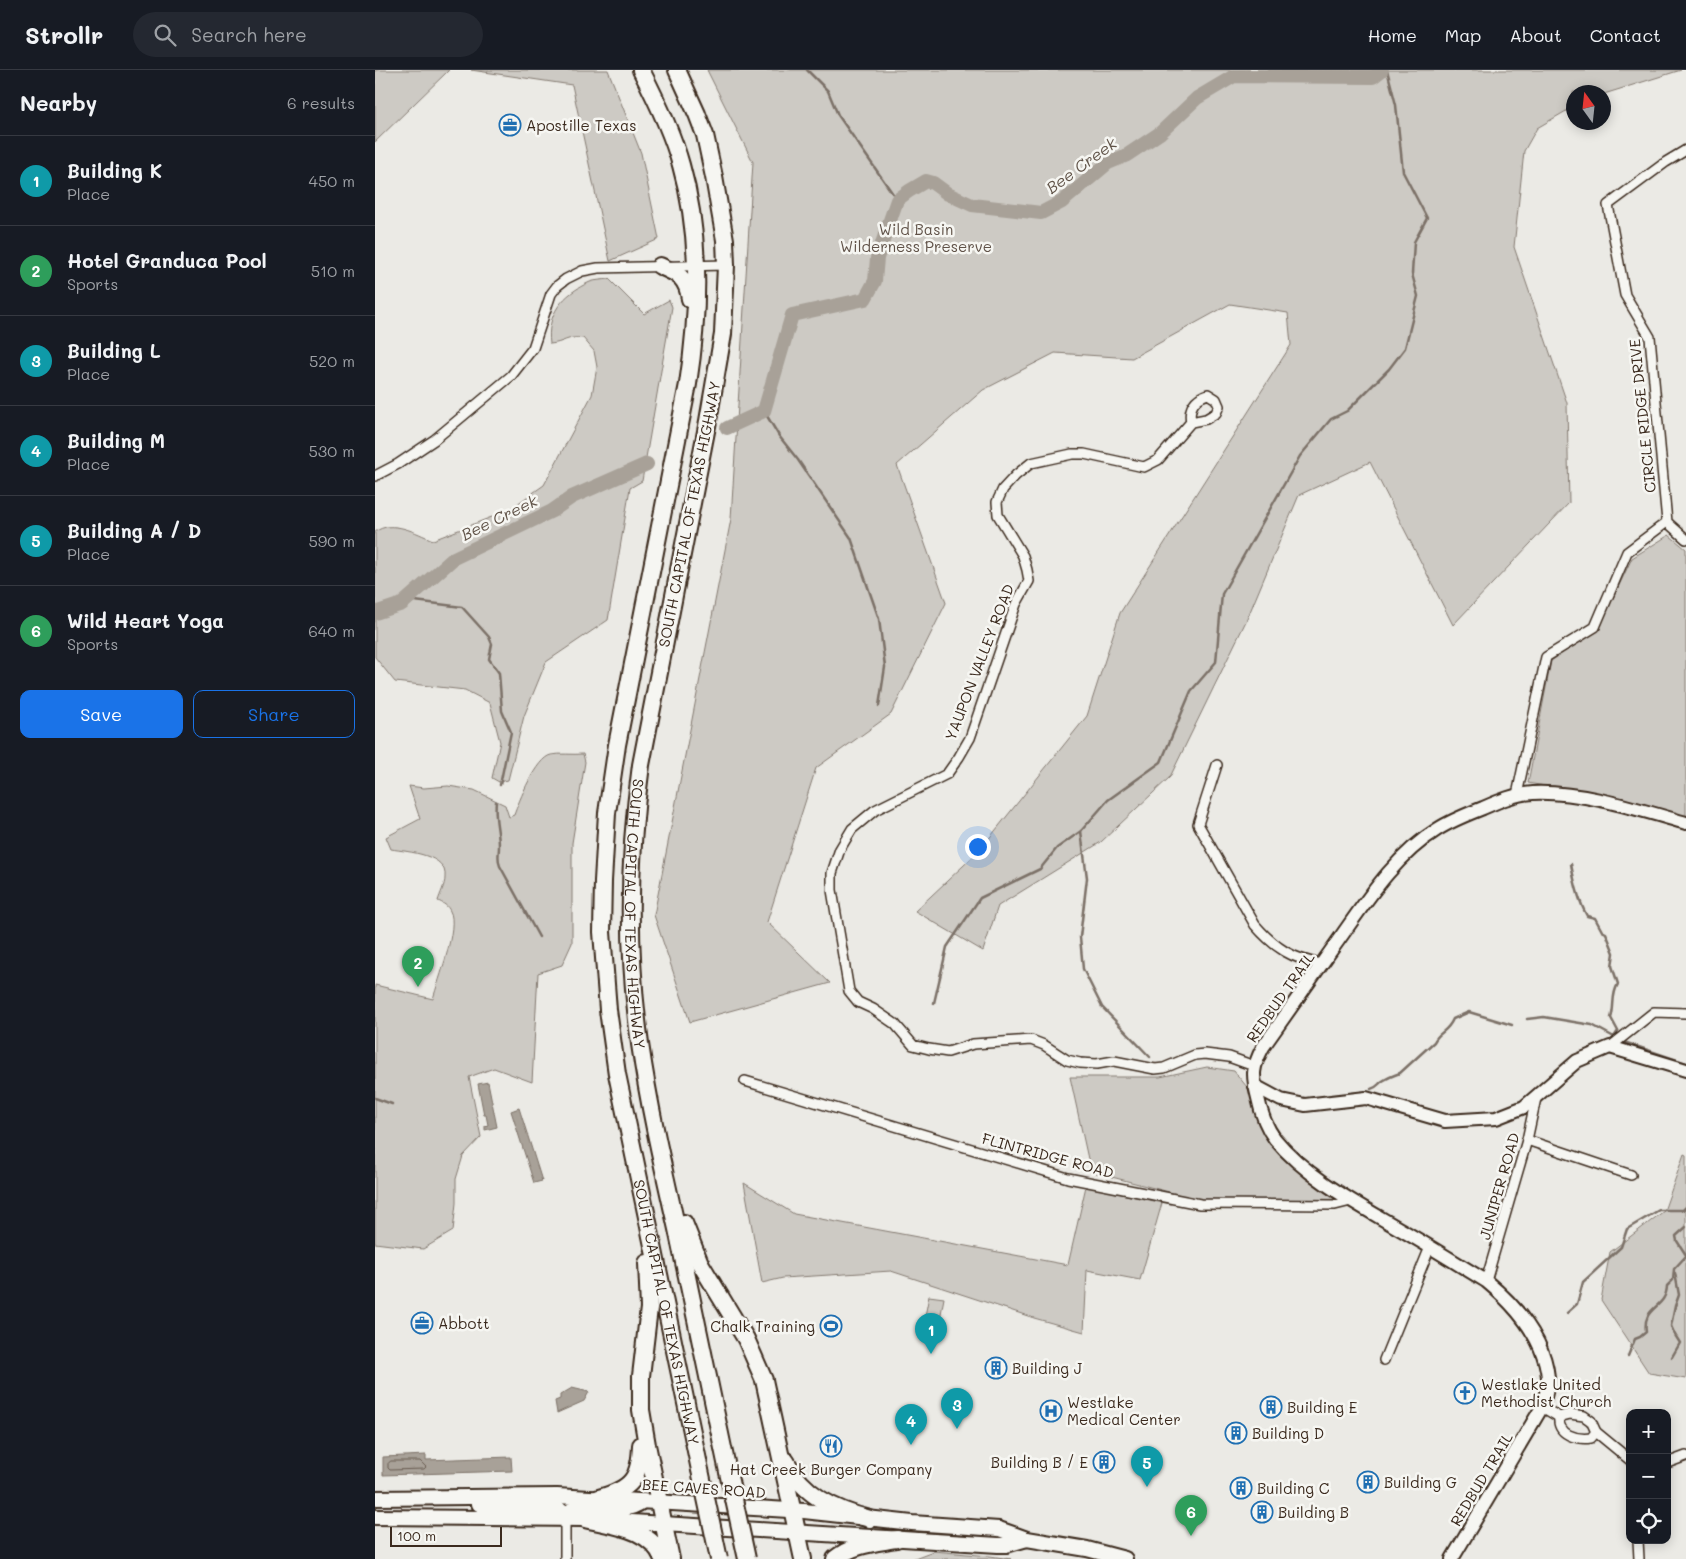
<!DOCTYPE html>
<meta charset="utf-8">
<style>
body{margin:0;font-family:Mali,sans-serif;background:#242831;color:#f1f3f6}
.controls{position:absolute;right:15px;bottom:15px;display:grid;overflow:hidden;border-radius:10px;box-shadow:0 2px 12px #0003}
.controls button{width:45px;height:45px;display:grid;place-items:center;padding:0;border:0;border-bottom:1px solid #363941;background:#171b24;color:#f1f3f6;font:25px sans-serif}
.compass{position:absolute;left:1191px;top:15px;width:45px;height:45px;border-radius:50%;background:#171b24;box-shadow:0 2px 12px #0003;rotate:345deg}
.scale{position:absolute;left:15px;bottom:12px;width:112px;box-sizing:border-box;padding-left:5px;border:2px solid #3b2a1e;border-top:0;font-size:14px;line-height:18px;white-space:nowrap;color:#3b2a1e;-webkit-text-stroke:4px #f6f6f2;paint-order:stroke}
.you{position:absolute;left:602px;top:776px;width:18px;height:18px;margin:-12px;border:4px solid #fff;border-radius:50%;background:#1a73e8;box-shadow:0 0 0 8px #1a73e833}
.badge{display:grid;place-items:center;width:32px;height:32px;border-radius:50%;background:#1a73e8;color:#fff;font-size:16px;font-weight:700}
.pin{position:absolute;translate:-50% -41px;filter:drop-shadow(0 1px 2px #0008)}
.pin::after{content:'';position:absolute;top:26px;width:18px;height:15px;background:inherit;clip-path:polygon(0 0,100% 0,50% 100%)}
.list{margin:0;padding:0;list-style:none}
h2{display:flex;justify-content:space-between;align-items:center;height:65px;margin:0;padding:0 20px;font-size:21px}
h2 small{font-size:16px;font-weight:400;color:#9ea1a6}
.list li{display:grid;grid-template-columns:32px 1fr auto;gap:15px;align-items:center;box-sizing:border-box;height:90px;padding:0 20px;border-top:1px solid #363941}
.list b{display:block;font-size:19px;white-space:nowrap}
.list p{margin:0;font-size:16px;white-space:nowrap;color:#9ea1a6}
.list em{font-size:16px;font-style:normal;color:#9ea1a6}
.actions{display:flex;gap:10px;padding:15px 20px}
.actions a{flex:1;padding:11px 0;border:1px solid #1a73e8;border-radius:10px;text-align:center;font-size:18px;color:#1a73e8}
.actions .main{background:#1a73e8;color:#fff}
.icon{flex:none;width:28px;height:28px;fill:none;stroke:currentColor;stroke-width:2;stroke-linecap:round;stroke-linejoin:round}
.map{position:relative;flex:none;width:1311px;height:1489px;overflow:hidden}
header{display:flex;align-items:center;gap:30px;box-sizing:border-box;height:70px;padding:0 25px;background:#171b24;border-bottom:1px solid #363941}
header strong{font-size:24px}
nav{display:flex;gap:28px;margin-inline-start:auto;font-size:18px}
.search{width:350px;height:45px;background:#242831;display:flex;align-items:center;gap:12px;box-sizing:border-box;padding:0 18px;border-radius:28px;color:#9ea1a6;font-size:19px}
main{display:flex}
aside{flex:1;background:#171b24}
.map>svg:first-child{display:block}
.green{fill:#cdcac4;stroke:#847a71}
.water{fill:#a8a198;stroke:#7c7167}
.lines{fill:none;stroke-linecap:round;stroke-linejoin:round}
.shore{stroke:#675a4f;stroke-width:1}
.stream{stroke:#7c7167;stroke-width:2.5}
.river{stroke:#a8a198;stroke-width:14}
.street-casing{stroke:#3b2a1e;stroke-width:12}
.secondary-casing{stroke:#3b2a1e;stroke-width:16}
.primary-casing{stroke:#3b2a1e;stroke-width:18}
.highway-casing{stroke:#3b2a1e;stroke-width:20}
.street{stroke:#f6f6f2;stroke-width:9}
.secondary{stroke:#f6f6f2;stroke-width:12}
.primary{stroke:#f6f6f2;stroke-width:14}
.highway{stroke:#f6f6f2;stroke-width:16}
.highway-bridge-casing{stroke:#3b2a1e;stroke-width:20;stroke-linecap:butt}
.highway-bridge{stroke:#f6f6f2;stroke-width:16}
.labels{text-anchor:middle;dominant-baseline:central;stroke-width:5;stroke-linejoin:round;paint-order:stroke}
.poi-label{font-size:15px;fill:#3b2a1e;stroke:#f6f6f2;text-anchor:start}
.park-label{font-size:15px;fill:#605248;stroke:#f6f6f2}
.street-label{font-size:15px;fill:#3b2a1e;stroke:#f6f6f2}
.water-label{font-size:16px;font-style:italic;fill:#615449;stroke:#f6f6f2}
</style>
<header>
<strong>Strollr</strong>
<div class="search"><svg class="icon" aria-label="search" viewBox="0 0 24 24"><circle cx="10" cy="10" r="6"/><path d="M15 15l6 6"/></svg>Search here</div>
<nav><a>Home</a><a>Map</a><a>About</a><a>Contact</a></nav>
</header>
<main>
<aside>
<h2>Nearby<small>6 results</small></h2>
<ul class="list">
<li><span class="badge" style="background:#0f9aa8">1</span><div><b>Building K</b><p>Place</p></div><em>450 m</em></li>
<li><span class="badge" style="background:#2e9e5b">2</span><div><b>Hotel Granduca Pool</b><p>Sports</p></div><em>510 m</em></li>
<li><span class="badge" style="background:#0f9aa8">3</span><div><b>Building L</b><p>Place</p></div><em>520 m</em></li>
<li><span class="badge" style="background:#0f9aa8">4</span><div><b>Building M</b><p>Place</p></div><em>530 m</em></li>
<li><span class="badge" style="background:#0f9aa8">5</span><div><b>Building A / D</b><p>Place</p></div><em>590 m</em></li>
<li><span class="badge" style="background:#2e9e5b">6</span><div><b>Wild Heart Yoga</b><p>Sports</p></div><em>640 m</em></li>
</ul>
<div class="actions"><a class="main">Save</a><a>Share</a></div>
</aside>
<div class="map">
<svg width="1311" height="1489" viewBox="0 0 1311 1489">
<rect width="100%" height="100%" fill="#ebeae5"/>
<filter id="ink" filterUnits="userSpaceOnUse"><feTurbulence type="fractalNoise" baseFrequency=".02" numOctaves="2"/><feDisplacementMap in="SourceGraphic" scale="10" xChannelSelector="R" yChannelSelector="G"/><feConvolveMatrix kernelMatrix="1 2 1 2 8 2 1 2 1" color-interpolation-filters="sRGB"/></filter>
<g filter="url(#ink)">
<!-- green -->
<g class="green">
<path d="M 0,0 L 74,0 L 0,72 Z"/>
<path d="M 96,0 L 233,0 L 266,83 L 284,169 L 235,191 L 197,15 Z"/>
<path d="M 332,0 L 1306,0 L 1229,24 L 1198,22 L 1198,37 L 1162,58 L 1149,81 L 1139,177 L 1192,333 L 1194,433 L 1078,555 L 995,392 L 924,425 L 872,549 L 795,707 L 726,772 L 623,836 L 608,881 L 540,841 L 604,781 L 712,646 L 745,543 L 916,275 L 913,243 L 855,234 L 757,288 L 680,283 L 608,320 L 522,395 L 571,533 L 516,644 L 441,698 L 392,852 L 455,913 L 315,952 L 279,845 L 356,449 L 378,92 Z"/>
<path d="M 234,209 L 269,244 L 294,230 L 297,237 L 267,411 L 255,418 L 233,550 L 171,592 L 149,646 L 133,710 L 124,712 L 117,708 L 125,672 L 115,633 L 90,620 L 20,612 L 0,587 L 0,462 C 17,449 41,463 58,470 L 132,441 L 169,415 L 217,325 L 222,297 L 219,281 L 208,268 C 192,266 189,273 175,274 C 171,244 188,224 215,212 C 220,210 228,210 234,209 Z"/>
<path d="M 1294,465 L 1311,479 L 1311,747 L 1244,729 L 1153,713 L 1176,591 L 1224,558 L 1257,488 Z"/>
<path d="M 208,684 L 210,692 L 197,773 L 197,873 L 187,895 L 163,903 L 157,1012 L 119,998 L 94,1007 L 106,1067 L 88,1086 L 81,1109 L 81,1133 L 78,1161 L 48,1179 L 0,1173 L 0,915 L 58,929 C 63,911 84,856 75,841 C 73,836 68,833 63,831 C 65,824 70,815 70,808 C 73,784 33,782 16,779 L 11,767 L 45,749 L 34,716 L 49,718 L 73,716 L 99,720 L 130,735 L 134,747 L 139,745 C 144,731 161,688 176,685 C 185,683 198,685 208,684 Z"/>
<path d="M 832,997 L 859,1001 L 876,1022 L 890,1061 L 959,1123 L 960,1129 L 935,1132 L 821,1129 L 714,1101 L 715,1098 L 695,1007 L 785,1007 Z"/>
<path d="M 1309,1084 L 1311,1085 L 1311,1309 L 1274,1303 L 1226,1230 L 1235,1182 L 1289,1141 Z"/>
<path d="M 369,1113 L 419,1144 L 693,1195 L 711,1116 L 787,1133 L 765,1210 L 712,1200 L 709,1262 L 659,1248 L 516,1201 L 408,1208 L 387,1213 Z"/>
<path d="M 554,1226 L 569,1228 L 565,1249 L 550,1246 Z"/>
<path d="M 558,1481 L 615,1486 L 636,1489 L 537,1489 Z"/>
</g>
<!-- water -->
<g class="water">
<path d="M 113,1012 L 122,1057 L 110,1060 L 110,1056 L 113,1055 L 111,1045 L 109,1045 L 103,1014 Z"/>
<path d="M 144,1038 L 167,1111 L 159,1113 L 136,1041 Z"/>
<path d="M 197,1318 L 214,1322 L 209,1331 L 182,1343 L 180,1331 L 185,1329 L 185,1325 Z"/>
<path d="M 51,1385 L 51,1390 L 136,1387 L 137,1401 L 8,1405 L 8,1387 Z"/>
</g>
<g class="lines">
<!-- shore -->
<path class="shore" d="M 16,1391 L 45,1391 L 51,1397 L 49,1399 L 15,1400 L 13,1398 L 13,1394 Z"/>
<!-- stream -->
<g class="stream">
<path d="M 432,0 L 453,21 L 463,45 L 518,124 L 525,127"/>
<path d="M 389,341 L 404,366 L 423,390 L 476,468 L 504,549 L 510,597 L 504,636"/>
<path d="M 32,530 L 87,537 L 114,567 L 117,574 L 114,589 L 124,603 L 127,641 L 136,662 L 125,715"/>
<path d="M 121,732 C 119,748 124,760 124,776 C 124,784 122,789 125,796 L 164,867"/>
<path d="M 706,761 L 712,808 L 705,867 L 708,899 L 727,937 L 775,987"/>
<path d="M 559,933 L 572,877 L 605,828 L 665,799 L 682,778 L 706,761 L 733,730 L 786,692 L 816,621 L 841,592 L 847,524 L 925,386 L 956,349 L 972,341 L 1014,299 L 1030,278 L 1043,226 L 1037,204 L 1039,172 L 1052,148 L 1028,102 L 1021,35 L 1012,0"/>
<path d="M 1152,949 L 1169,947 L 1217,955 L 1239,967 L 1243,961 L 1236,948 C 1240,936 1236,925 1243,914 L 1237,896 L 1239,883 L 1231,863 L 1227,861 L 1220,848 L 1212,846 C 1203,830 1199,811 1196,794"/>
<path d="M 1249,972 L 1311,993"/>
<path d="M 996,1019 C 1001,1018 1002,1016 1006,1012 C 1012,1008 1019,1005 1025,1003 L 1059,972 C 1064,961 1072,963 1078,949 L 1094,942 L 1137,955"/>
<path d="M 0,1028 L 17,1034"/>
<path d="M 1311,1157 L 1301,1166 L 1302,1171 L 1311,1185"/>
<path d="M 1192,1243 L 1202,1234 L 1208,1212 L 1246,1177 L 1252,1159 L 1284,1140 L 1308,1140 L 1311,1137"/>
<path d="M 1253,1286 L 1260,1269 L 1265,1267 L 1271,1262 C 1267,1235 1291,1240 1292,1216 L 1298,1210 L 1299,1199 L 1311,1186"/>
<path d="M 1297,1287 L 1305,1273 L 1300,1265 L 1296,1256 L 1300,1236 L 1304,1225 L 1300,1203"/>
</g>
<!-- river -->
<g class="river">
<path d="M 352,358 L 389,341 L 417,245 L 490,229 L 500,211 L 502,188 L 522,130 L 534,121 L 551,111 L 558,113 L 573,124 L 597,135 L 666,143 L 687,132 L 733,93 L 752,85 L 785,63 L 822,28 L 859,6 L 998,7 L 1007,0"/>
<path d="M 0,543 L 27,534 L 79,488 L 177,441 L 197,427 L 272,394"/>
</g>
<!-- street casing -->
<g class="street-casing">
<g id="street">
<path d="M 1311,80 L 1291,92 L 1233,135 L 1250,225 L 1275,267 L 1292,452 L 1311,469"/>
<path d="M 816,352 C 813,338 820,328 833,324 L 841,329 L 844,336 L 841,343 L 831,349 L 816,352 L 783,390 L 769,397 L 709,384 L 697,384 L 656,393 L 641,405 L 628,419 L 622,432 L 623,445 L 648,486 L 652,500 L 654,511 L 641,534 L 595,668 L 584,687 L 572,704 L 500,740 L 477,759 L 465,779 L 457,803 L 457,820 L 474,921 L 483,932 L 498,939 L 520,954 L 538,975 L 554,979 L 573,982 L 598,974 L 656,970 L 669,975 L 692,990 L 705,993 L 722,994 L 739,991 L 780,999 L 789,998 L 820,985 L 830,984 L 854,987 L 879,996"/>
<path d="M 0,406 L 23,394 L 59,370 L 136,306 L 158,278 L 176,224 L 182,216 L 191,209 L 207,201 L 223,198 L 351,195"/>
<path d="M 842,695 L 823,754 L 880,855 C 900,878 917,889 947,894"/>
<path d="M 1142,725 L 1171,587 L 1220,557 L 1252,482 L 1292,452"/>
<path d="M 1235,977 L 1279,942 L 1311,943"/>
<path d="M 370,1011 L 693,1108 L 825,1134 L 960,1135 L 976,1131"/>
<path d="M 1152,1070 L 1256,1105"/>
<path d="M 1111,1211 L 1152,1070 L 1161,1028"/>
<path d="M 1009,1290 L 1055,1177"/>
<path d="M 1167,1337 L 1184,1347 L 1195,1344 L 1209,1346 L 1216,1351 L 1221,1362 L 1255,1390"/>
<path d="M 1184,1347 C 1182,1365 1202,1370 1216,1368 L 1221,1362"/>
<path d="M 1292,1393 L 1311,1386"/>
<path d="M 1263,1470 L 1264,1489"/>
<path d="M 190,1489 L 190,1448"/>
</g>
</g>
<!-- secondary casing -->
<g class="secondary-casing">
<g id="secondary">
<path d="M 880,1016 L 906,1030 L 930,1035 L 991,1028 L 1070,1051 L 1121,1048 L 1149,1037 L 1202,991 L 1235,977 L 1311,1000"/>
<path d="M 1077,1489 L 1167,1337 C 1170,1328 1173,1317 1173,1307 C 1169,1267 1140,1235 1111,1211 C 1081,1193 1053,1175 1023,1158 C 982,1134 931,1107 900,1069 C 891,1057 886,1043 883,1028 C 877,1005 877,998 888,977 C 912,943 936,909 960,875 C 990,833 1018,787 1063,759 C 1077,750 1093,744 1108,738 C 1124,731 1140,724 1158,723 C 1207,721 1265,740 1311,753"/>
</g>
</g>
<!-- primary casing -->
<g class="primary-casing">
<g id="primary">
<path d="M 0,1428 L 182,1426 L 429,1441 L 537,1453 L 624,1459 L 652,1469 L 712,1479 L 750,1489"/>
<path d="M 104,1434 L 131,1436 L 178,1436 L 184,1439 L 190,1448 L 195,1441 L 202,1438 C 225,1436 248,1446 268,1431"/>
<path d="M 0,1447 L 210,1449 L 623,1475 L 631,1475 L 652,1469"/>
</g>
</g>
<!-- highway casing -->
<g class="highway-casing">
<g id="highway">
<path id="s1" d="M 266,0 C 282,31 297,62 306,95 C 326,165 324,243 313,314 L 242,675 L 232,743 L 228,811 L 227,862 L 233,940 L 242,1004 L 325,1400"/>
<path id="s2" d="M 302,0 L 322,44 L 330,65 L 339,107 L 350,170 L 351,195 L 348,264 L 333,351 L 266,695 C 253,788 252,881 265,974 C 274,1036 288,1097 302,1159 C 319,1240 336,1321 353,1402"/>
<path d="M 285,196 C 304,204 312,208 315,229"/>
<path d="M 309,1153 L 325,1193 L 371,1269 L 389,1310 L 428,1489"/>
<path d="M 272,1193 L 274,1238 L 266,1306 L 266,1340 L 272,1375 L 296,1489"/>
<path d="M 411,1391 C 427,1425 460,1440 495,1449"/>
<path d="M 224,1428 C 257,1419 265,1408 266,1375"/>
<path d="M 210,1449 C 239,1456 276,1458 288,1489"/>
<path d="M 460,1489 C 478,1474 500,1473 522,1469"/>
</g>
</g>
<!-- street -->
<use href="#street" class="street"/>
<!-- secondary -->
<use href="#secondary" class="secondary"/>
<!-- primary -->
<use href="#primary" class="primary"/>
<!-- highway -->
<use href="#highway" class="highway"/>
<!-- highway-bridge casing -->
<g class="highway-bridge-casing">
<g id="highway-bridge">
<path d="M 325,1400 L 344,1489"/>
<path d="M 353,1402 L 372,1489"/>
</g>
</g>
<!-- highway-bridge -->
<use href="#highway-bridge" class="highway-bridge"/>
</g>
</g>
<!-- icons -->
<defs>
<g id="office-ring" transform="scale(1.125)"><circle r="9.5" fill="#f6f6f2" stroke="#1f6fb2" stroke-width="1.5"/><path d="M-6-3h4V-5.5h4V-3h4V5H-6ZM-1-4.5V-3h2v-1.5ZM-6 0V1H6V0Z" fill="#1f6fb2"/></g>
<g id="stadium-ring" transform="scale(1.125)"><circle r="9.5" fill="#f6f6f2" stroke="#1f6fb2" stroke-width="1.5"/><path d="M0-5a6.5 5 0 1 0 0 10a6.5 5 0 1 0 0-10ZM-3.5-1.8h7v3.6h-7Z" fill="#1f6fb2"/></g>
<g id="building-ring" transform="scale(1.125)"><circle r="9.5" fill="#f6f6f2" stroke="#1f6fb2" stroke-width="1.5"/><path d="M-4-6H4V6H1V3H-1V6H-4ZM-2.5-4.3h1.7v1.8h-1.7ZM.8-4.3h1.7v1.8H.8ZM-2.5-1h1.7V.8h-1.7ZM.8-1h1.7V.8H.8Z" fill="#1f6fb2"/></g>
<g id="church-ring" transform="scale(1.125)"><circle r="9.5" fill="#f6f6f2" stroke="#1f6fb2" stroke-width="1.5"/><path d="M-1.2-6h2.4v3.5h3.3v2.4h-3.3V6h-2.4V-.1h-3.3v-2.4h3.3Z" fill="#1f6fb2"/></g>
<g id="hospital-ring" transform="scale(1.125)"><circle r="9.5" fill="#f6f6f2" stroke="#1f6fb2" stroke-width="1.5"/><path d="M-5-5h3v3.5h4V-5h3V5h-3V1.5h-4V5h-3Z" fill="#1f6fb2"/></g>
<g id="restaurant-ring" transform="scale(1.125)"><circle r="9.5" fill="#f6f6f2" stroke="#1f6fb2" stroke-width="1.5"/><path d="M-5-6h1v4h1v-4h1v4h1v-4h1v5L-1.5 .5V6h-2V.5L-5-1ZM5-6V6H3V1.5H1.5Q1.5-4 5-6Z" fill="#1f6fb2"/></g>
</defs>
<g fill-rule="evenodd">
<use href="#office-ring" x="135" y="55"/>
<use href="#office-ring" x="47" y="1253"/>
<use href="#stadium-ring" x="456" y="1256"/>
<use href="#building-ring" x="621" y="1298"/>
<use href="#church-ring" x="1090" y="1323"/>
<use href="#building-ring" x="896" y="1337"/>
<use href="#hospital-ring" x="676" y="1341"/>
<use href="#building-ring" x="861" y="1363"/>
<use href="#restaurant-ring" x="456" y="1376"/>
<use href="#building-ring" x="729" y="1392"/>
<use href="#building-ring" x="993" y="1412"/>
<use href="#building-ring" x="866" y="1418"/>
<use href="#building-ring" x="887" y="1442"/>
</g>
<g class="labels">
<!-- poi labels -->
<g class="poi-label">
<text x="151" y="55">Apostille Texas</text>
<text x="63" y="1253">Abbott</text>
<text x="440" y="1256" text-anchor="end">Chalk Training</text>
<text x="637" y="1298">Building J</text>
<text x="1106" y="1314">Westlake United<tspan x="1106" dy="17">Methodist Church</tspan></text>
<text x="692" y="1332">Westlake<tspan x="692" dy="17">Medical Center</tspan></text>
<text x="912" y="1337">Building E</text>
<text x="877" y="1363">Building D</text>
<text x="713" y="1392" text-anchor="end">Building B / E</text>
<text x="456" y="1399" text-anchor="middle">Hat Creek Burger Company</text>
<text x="1009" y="1412">Building G</text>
<text x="882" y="1418">Building C</text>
<text x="903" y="1442">Building B</text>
</g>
<!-- park labels -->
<g class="park-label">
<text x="541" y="159">Wild Basin<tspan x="541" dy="17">Wilderness Preserve</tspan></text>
</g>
<!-- street labels -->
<g class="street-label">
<text transform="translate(1267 346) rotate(-96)">CIRCLE RIDGE DRIVE</text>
<text transform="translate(314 444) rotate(-79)">SOUTH CAPITAL OF TEXAS HIGHWAY</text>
<text transform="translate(604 592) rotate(-69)">YAUPON VALLEY ROAD</text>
<text stroke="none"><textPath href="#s2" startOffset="860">SOUTH CAPITAL OF TEXAS HIGHWAY</textPath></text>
<text transform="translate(905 927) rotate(-55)">REDBUD TRAIL</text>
<text transform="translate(673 1085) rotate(15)">FLINTRIDGE ROAD</text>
<text transform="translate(1124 1116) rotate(-74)">JUNIPER ROAD</text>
<text stroke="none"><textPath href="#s1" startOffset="1266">SOUTH CAPITAL OF TEXAS HIGHWAY</textPath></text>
<text transform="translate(1106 1409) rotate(-59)">REDBUD TRAIL</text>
<text transform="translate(329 1418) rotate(4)">BEE CAVES ROAD</text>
</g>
<!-- water labels -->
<g class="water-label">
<text transform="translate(706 95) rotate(-36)">Bee Creek</text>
<text transform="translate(124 447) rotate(-26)">Bee Creek</text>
</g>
</g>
</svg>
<div class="controls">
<button>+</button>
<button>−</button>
<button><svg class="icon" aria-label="locate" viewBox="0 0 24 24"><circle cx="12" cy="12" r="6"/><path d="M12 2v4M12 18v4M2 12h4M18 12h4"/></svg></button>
</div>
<svg class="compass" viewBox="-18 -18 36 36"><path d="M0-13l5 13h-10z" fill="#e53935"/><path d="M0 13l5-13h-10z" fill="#9ea1a6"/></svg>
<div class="scale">100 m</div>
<div class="you"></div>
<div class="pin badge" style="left:556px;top:1284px;background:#0f9aa8">1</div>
<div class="pin badge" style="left:43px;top:917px;background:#2e9e5b">2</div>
<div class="pin badge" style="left:582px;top:1359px;background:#0f9aa8">3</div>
<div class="pin badge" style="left:536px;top:1375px;background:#0f9aa8">4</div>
<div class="pin badge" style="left:772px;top:1417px;background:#0f9aa8">5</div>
<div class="pin badge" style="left:816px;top:1466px;background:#2e9e5b">6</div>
</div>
</main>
